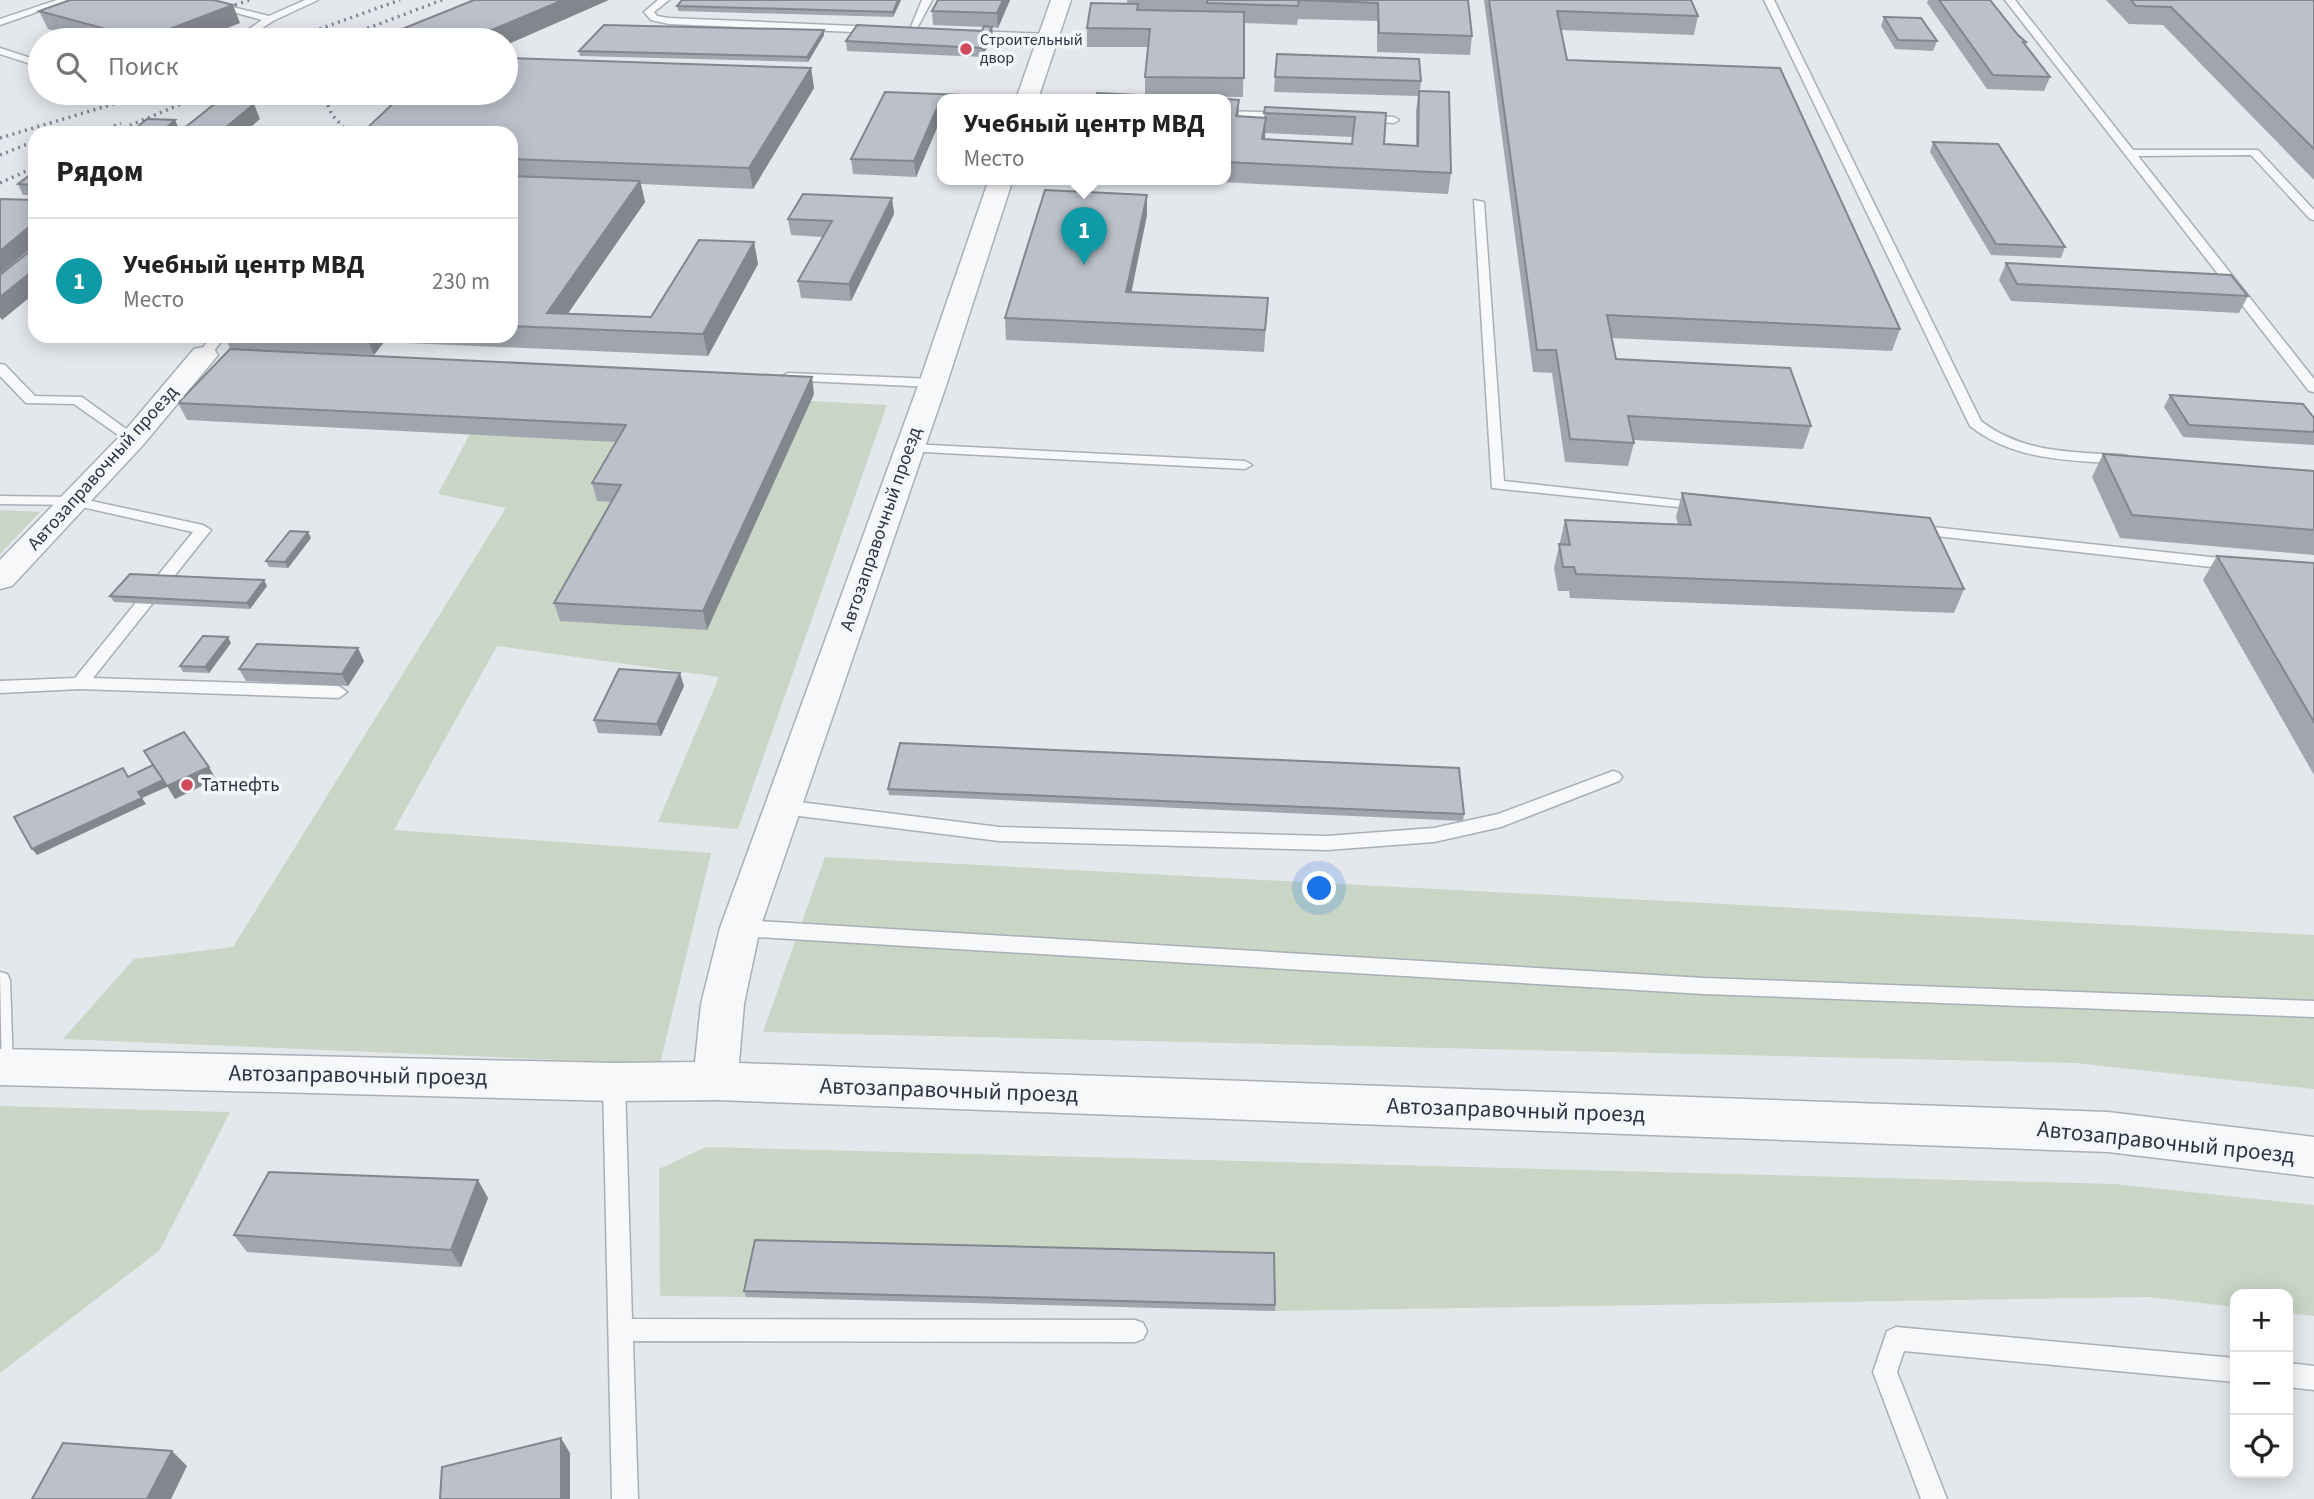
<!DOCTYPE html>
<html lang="ru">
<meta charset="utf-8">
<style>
body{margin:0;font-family:"Source Sans 3",sans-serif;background:#f6f6f6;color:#222}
.controls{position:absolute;right:21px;bottom:21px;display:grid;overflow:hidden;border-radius:14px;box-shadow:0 4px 18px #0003}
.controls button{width:63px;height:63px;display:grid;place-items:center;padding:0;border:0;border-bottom:2px solid #e0e0e0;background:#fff;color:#222;font:35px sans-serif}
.you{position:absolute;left:1320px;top:889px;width:24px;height:24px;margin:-18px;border:5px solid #fff;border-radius:50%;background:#1a73e8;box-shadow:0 0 0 10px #1a73e833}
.badge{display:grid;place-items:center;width:46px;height:46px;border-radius:50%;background:#db2777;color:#fff;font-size:23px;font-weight:700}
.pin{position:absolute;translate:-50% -58px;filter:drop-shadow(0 2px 4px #0008)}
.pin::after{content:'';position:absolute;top:37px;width:24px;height:21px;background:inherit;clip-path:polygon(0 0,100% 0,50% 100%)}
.popup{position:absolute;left:937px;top:94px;width:294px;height:91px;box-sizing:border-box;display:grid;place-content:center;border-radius:14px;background:#fff;filter:drop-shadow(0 2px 5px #0005);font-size:23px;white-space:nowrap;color:#767676}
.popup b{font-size:26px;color:#222}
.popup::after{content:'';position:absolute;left:50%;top:100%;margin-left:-14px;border:14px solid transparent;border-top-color:#fff}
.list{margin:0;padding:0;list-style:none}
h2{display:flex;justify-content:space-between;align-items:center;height:91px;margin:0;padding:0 28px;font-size:30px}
h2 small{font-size:23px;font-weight:400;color:#767676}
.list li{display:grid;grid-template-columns:46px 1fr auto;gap:21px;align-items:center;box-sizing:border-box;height:126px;padding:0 28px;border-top:2px solid #e0e0e0}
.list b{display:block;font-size:26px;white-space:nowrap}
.list p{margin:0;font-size:23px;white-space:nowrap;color:#767676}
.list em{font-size:23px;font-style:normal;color:#767676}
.icon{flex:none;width:38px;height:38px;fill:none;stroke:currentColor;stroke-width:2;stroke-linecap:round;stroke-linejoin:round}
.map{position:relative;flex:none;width:2314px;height:1499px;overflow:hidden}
.search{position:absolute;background:#fff;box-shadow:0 4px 18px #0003;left:28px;top:28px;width:490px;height:77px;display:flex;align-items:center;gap:18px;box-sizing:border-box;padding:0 24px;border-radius:38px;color:#767676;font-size:26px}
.panel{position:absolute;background:#fff;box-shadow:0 4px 18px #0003;left:28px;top:126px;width:490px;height:217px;border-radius:21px}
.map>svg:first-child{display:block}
.green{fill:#c9d6c5}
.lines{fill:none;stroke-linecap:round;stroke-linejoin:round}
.lane-casing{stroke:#a9aeb7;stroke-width:3}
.street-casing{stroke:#a9aeb7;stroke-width:3}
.lane{fill:#f7f8fa;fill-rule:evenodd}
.street{fill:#f7f8fa;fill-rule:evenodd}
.rail{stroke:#7d8696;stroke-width:3.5;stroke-dasharray:2 4.5;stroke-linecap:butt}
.wall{fill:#a1a5ae;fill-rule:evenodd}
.shaded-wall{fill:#83868d}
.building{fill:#bbc0ca;stroke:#83868d;stroke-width:2}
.poi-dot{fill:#d1495b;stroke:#f4f6f9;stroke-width:2.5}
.labels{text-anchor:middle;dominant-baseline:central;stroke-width:7;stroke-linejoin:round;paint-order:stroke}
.far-poi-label{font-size:16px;fill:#2b3445;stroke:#f4f6f9;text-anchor:start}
.street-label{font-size:19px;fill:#2b3445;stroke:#f4f6f9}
.poi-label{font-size:19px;fill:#2b3445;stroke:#f4f6f9;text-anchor:start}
.near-street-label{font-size:23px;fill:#2b3445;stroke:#f4f6f9}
</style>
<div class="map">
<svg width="2314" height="1499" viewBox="0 0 2314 1499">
<rect width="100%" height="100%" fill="#e4e7ec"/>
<!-- green -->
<g class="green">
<path d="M 236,371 L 887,405 L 738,829 L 658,822 L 719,677 L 497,646 L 394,830 L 711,853 L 660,1064 L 63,1039 L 134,959 L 233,947 L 506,508 L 438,494 L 486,404 Z"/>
<path d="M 0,510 L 40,512 L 0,554 Z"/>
<path d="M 825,857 L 2314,935 L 2314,1089 L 2076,1063 L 763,1032 Z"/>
<path d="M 0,1106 L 230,1112 L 160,1250 L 0,1373 Z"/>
<path d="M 706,1147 L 2114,1184 L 2314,1205 L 2314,1316 L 2288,1313 L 2288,1294 L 2235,1294 L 2235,1307 L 2149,1297 L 1275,1311 L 1273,1259 L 757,1247 L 746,1297 L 660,1296 L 659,1169 Z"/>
</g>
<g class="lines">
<!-- lane casing -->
<g class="lane-casing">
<g id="lane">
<path d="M 57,0 L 71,0 L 0,25 L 0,19 Z"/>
<path d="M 305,0 L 318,0 L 273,21 L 244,40 L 233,40 L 262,20 L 207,5 L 212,2 L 269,16 Z"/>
<path d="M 658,0 L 669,0 L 654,12 L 657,16 L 669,18 L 877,27 L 882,30 L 877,33 L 669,24 L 651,20 L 644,12 Z"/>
<path d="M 922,0 L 932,0 L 914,34 L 908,34 Z"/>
<path d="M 1764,0 L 1774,0 L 1981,421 C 2022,453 2072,452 2122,455 L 2127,456 L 2127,462 C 2117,464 2105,462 2094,462 C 2049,459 2007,455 1970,426 Z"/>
<path d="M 2005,0 L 2015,0 L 2133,150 L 2258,150 L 2314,210 L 2314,220 L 2310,219 L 2251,155 L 2138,156 L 2314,379 L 2314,392 L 2309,391 Z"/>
<path d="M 971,31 L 1048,34 L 1053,37 L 1048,40 L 968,36 L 966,34 Z"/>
<path d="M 0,48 L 40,61 L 40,67 L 0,54 Z"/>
<path d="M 1226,111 L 1285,113 L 1290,116 L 1285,119 L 1226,117 Z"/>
<path d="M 1362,116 L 1394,117 L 1399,120 L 1394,123 L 1358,121 L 1358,117 Z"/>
<path d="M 1474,200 L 1484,202 L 1504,481 L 1702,503 L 1709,507 L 1707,510 L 1492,488 Z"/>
<path d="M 212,336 L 225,336 L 209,358 L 199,358 L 197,355 Z"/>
<path d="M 0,364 L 5,365 L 35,396 L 82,397 L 140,439 L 133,443 L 128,442 L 74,404 L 26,403 L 0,376 Z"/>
<path d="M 788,373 L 933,379 L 940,383 L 933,387 L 783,380 L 781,377 Z"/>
<path d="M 910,444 L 1245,461 L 1252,465 L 1245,469 L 905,451 L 905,445 Z"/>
<path d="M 0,496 L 73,497 L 203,525 L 211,530 L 93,678 L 339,686 L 347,692 L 339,698 L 80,689 L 0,693 L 0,681 L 75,678 L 193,532 L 73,505 L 0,504 Z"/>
<path d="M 1914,525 L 2238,560 L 2246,565 L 2238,570 L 1909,533 L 1906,530 Z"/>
<path d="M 1613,771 L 1619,773 L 1622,777 L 1619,781 L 1501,827 L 1434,842 L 1327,850 L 999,841 L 783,814 L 777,812 L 774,807 L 777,802 L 783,800 L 999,827 L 1327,836 L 1434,828 L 1498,814 Z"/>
<path d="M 740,920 L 1704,978 L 2314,1001 L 2314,1017 L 1704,994 L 740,936 L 733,933 L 730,928 L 733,923 Z"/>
<path d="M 0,972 L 7,974 L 10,980 L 13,1067 L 9,1073 L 2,1076 Z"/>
<path d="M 614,1073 L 622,1076 L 625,1082 L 632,1319 L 1135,1320 L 1143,1323 L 1147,1331 L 1143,1339 L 1135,1342 L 633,1341 L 638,1499 L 612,1499 L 603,1082 L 606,1076 Z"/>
<path d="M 1896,1327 L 2235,1358 L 2235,1382 L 1904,1351 L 1897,1372 L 1947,1499 L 1921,1499 L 1873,1372 L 1887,1331 Z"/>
<path d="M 2288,1363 L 2314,1366 L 2314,1390 L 2288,1387 Z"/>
</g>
</g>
<!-- street casing -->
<g class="street-casing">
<g id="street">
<path d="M 1051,0 L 1071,0 L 1038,99 L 1016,99 Z"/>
<path d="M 989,179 L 1013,179 L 947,383 L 760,928 L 744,1004 L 739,1063 L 2108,1112 L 2314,1137 L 2314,1177 L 2108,1152 L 717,1100 L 614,1101 L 0,1085 L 0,1049 L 614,1063 L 695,1062 L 701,1004 L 720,928 L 919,383 Z"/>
<path d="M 204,347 L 214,349 L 218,355 L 143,445 L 12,586 L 0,589 L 0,560 L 123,433 L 194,349 Z"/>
</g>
</g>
<!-- lane -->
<use href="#lane" class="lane"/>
<!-- street -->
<use href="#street" class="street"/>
<!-- rail -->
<g class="rail">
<path d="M 235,5 L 249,0"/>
<path d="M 289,40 L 400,0"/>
<path d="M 337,40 L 442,0"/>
<path d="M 323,93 L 332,115 L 349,133"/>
<path d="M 96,133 L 121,123"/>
<path d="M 112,133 L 207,93"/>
<path d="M 0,138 L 150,93"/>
<path d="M 0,155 L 35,141"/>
<path d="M 0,183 L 35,167"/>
</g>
</g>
<!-- wall -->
<g class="wall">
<path d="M 901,0 L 893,17 L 678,11 L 677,6 Z"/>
<path d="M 938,0 L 1010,0 L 998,28 L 992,27 L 993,37 L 982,57 L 847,51 L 846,41 L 982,31 L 984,27 L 933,25 L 932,11 Z"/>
<path d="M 1127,0 L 1468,0 L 1472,36 L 1470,55 L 1377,52 L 1377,21 L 1298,19 L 1297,25 L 1244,23 L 1243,97 L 1145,95 L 1145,77 L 1148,47 L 1087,47 L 1087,28 L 1127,4 Z"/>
<path d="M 1484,0 L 1691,0 L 1698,16 L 1694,35 L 1561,30 L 1567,60 L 1900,329 L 1892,351 L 1612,338 L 1616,359 L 1811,426 L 1803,449 L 1633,440 L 1634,443 L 1628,466 L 1565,462 L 1552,373 L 1533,372 Z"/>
<path d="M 1928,0 L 1990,0 L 2018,35 L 2026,42 L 2025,45 L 2050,77 L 2044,91 L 1987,89 L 1927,3 Z"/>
<path d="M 2106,0 L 2314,0 L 2314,180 L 2163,25 L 2129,24 Z"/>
<path d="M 39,11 L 240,23 L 196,40 L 87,40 L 48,29 Z"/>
<path d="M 1884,17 L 1937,41 L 1933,51 L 1895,49 L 1881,26 Z"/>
<path d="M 824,35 L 808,62 L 580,56 L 579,51 Z"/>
<path d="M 811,68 L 814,88 L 753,189 L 641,184 L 645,202 L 568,313 L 651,317 L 754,242 L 758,264 L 708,356 L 384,342 L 374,355 L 230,349 L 225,336 L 511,336 L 511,133 Z"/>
<path d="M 1275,77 L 1421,81 L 1420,91 L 1451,173 L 1448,194 L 1165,179 L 1226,179 L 1226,99 L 1239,100 L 1239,116 L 1264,118 L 1265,107 L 1386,113 L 1384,144 L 1416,146 L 1416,111 L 1418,96 L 1274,92 ZM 1265,133 L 1353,137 L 1352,144 L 1265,139 Z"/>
<path d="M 885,92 L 942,99 L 942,123 L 939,123 L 916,177 L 853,174 L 851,159 Z"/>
<path d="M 1933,142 L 2065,247 L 2061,258 L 1991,255 L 1930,152 Z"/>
<path d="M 35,171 L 35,195 L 23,195 L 18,184 Z"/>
<path d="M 892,198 L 894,214 L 851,301 L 801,298 L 798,281 L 823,237 L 791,235 L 788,219 Z"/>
<path d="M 1147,215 L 1131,292 L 1268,298 L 1264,352 L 1006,340 L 1005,318 Z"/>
<path d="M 2006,263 L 2248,296 L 2239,313 L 2011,301 L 1999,280 Z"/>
<path d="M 814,394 L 707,630 L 560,621 L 554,603 L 612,502 L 597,501 L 592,483 L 616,442 L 187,420 L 178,403 Z"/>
<path d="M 2170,395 L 2314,418 L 2314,445 L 2183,437 L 2164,407 Z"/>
<path d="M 2103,454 L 2314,471 L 2314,555 L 2120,538 L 2092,477 Z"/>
<path d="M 1682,493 L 1964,589 L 1954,613 L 1570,598 L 1569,591 L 1558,591 L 1554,568 L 1565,520 L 1678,524 L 1676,517 Z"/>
<path d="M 311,538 L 288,568 L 269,567 L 266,561 Z"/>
<path d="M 2217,556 L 2314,563 L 2314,775 L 2203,580 Z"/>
<path d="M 267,586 L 250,609 L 114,602 L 110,596 Z"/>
<path d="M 231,643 L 209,673 L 183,672 L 180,666 Z"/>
<path d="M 364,661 L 348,686 L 246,681 L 239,669 Z"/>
<path d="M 684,686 L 661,736 L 598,733 L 594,720 Z"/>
<path d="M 888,789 L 1464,814 L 1463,821 L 889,795 Z"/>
<path d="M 488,1198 L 461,1267 L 247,1252 L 234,1235 Z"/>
<path d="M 744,1291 L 1275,1305 L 1275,1311 L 746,1297 Z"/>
</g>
<!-- shaded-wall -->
<g class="shaded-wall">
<path d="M 563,0 L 609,0 L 506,45 L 506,40 L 468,40 Z"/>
<path d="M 898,0 L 901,0 L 893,17 L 893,12 Z"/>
<path d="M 1003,0 L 1010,0 L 998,28 L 997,13 Z"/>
<path d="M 233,5 L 240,23 L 196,40 L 144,40 L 143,39 Z"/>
<path d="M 992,27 L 993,37 L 982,57 L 981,48 Z"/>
<path d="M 824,30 L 824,35 L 808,62 L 807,57 Z"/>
<path d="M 811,68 L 814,88 L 753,189 L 749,168 Z"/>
<path d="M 254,104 L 260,119 L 244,133 L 219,133 Z"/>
<path d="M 937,108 L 939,123 L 916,177 L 914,161 Z"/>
<path d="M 1266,118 L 1265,138 L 1261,160 L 1262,139 Z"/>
<path d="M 175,120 L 180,131 L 177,133 L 160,133 Z"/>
<path d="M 640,181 L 645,202 L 558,328 L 547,313 Z"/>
<path d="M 1147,195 L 1147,215 L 1127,314 L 1126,292 Z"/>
<path d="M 892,198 L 894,214 L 851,301 L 849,284 Z"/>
<path d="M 35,222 L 35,245 L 0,274 L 0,251 Z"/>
<path d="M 754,242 L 758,264 L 708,356 L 703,334 Z"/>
<path d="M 35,269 L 35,293 L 2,320 L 0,317 L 0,297 Z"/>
<path d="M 366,336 L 381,336 L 384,342 L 374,355 Z"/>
<path d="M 812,377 L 814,394 L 707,630 L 703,611 Z"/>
<path d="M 308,532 L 311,538 L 288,568 L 285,562 Z"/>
<path d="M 264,580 L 267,586 L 250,609 L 247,603 Z"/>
<path d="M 228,637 L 231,643 L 209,673 L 205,667 Z"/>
<path d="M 358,648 L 364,661 L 348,686 L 342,674 Z"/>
<path d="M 680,673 L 684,686 L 661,736 L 657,724 Z"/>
<path d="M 209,767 L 216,779 L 175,799 L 167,786 Z"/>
<path d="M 163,780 L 167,787 L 142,798 L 138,792 Z"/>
<path d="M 142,798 L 146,804 L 37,855 L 32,849 Z"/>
<path d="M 478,1180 L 488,1198 L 461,1267 L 451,1250 Z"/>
<path d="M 561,1438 L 570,1453 L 570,1499 L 561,1499 Z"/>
<path d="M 172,1451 L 187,1466 L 171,1499 L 147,1499 Z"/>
</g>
<!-- building -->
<g class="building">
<path d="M 70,0 L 214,0 L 233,5 L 143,39 L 39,11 Z"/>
<path d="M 474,0 L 563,0 L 468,40 L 375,40 Z"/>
<path d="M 682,0 L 898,0 L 893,12 L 677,6 Z"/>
<path d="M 938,0 L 1003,0 L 997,13 L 932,11 Z"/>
<path d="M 1207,0 L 1468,0 L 1472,36 L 1379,33 L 1378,3 L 1299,0 L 1298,6 L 1207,3 Z"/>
<path d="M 1489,0 L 1691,0 L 1698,16 L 1557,11 L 1567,60 L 1780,68 L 1900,329 L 1607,315 L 1616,359 L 1790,368 L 1811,426 L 1628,416 L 1634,443 L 1570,439 L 1556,350 L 1537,350 Z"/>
<path d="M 1939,0 L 1990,0 L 2018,35 L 2026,42 L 2023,42 L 2050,77 L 1993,75 Z"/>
<path d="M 2131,0 L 2314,0 L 2314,149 L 2171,7 L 2136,6 Z"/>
<path d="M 1091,3 L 1138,4 L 1137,10 L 1244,12 L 1244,78 L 1145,77 L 1150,29 L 1087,28 Z"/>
<path d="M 1884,17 L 1921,18 L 1937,41 L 1898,40 Z"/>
<path d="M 604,25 L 824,30 L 807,57 L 579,51 Z"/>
<path d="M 857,25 L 982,31 L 984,26 L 992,27 L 981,48 L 846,41 Z"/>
<path d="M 1277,54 L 1419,59 L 1421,81 L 1275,77 Z"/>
<path d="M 506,58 L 811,68 L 749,168 L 511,159 L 511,133 L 362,133 L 404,93 L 506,93 Z"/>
<path d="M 1419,91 L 1449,92 L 1451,173 L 1226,162 L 1226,99 L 1239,100 L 1236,116 L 1266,118 L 1262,139 L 1352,144 L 1355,117 L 1264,113 L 1265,107 L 1386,113 L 1384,144 L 1418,146 Z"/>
<path d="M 885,92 L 964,95 L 962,99 L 942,99 L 942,108 L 937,108 L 914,161 L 851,159 Z"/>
<path d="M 1097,93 L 1223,99 L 1095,99 Z"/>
<path d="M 217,102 L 254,104 L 219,133 L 178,133 Z"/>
<path d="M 147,119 L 175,120 L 160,133 L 130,133 Z"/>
<path d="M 1933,142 L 1998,144 L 2065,247 L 1996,244 Z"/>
<path d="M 35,171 L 35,185 L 18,184 Z"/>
<path d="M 511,176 L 640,181 L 547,313 L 651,317 L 699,240 L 754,242 L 703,334 L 511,326 Z"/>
<path d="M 1045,190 L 1147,195 L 1126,292 L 1268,298 L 1265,330 L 1005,318 Z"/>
<path d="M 803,194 L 892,198 L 849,284 L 798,281 L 832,221 L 788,219 Z"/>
<path d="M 0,199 L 35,200 L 35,222 L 0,251 Z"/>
<path d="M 35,247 L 35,269 L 0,297 L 0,275 Z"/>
<path d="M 2006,263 L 2231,275 L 2248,296 L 2017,284 Z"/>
<path d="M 230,349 L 812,377 L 703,611 L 554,603 L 621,485 L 592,483 L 626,425 L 178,403 Z"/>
<path d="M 2170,395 L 2303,404 L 2314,418 L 2314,432 L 2189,425 Z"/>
<path d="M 2103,454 L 2314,471 L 2314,530 L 2132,515 Z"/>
<path d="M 1682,493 L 1930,518 L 1964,589 L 1576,574 L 1574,567 L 1563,567 L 1559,544 L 1570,545 L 1565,520 L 1691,525 Z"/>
<path d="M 290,531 L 308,532 L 285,562 L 266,561 Z"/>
<path d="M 2217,556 L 2314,563 L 2314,722 Z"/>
<path d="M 130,574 L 264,580 L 247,603 L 110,596 Z"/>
<path d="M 203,636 L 228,637 L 205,667 L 180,666 Z"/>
<path d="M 257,644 L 358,648 L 342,674 L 239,669 Z"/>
<path d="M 619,669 L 680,673 L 657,724 L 594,720 Z"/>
<path d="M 184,732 L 209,767 L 167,786 L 144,751 Z"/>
<path d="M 900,743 L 1459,768 L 1464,814 L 888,789 Z"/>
<path d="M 153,765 L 163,780 L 138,792 L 142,798 L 32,849 L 14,817 L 123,768 L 128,777 Z"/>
<path d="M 269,1172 L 478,1180 L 451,1250 L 234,1235 Z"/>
<path d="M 755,1240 L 1274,1253 L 1275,1305 L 744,1291 Z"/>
<path d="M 561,1438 L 561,1499 L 440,1499 L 442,1467 Z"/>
<path d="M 63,1443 L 172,1451 L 147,1499 L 32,1499 Z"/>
</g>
<!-- markers -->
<g class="poi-dot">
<circle cx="966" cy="49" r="7"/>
<circle cx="187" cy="785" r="7"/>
</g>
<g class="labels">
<!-- far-poi labels -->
<g class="far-poi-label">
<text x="980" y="40">Строительный<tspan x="980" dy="18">двор</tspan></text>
</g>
<!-- street labels -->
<g class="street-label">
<text transform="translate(103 468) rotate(-48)">Автозаправочный проезд</text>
<text transform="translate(881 529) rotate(-71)">Автозаправочный проезд</text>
</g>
<!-- poi labels -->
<g class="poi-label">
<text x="201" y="785">Татнефть</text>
</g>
<!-- near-street labels -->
<g class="near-street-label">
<text transform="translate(358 1075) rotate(1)">Автозаправочный проезд</text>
<text transform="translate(949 1090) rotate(2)">Автозаправочный проезд</text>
<text transform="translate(1516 1110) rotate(2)">Автозаправочный проезд</text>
<text transform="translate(2166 1142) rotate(6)">Автозаправочный проезд</text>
</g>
</g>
</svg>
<div class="controls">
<button>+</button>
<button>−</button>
<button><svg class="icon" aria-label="locate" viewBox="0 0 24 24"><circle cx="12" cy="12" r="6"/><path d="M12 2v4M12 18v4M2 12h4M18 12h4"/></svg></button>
</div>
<div class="you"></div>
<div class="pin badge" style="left:1084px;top:265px;background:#0f9aa8">1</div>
<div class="popup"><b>Учебный центр МВД</b>Место</div>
<div class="search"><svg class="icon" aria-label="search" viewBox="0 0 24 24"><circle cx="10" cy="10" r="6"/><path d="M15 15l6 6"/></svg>Поиск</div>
<section class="panel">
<h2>Рядом<small></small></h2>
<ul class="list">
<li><span class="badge" style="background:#0f9aa8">1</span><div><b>Учебный центр МВД</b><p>Место</p></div><em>230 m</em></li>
</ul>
</section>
</div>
